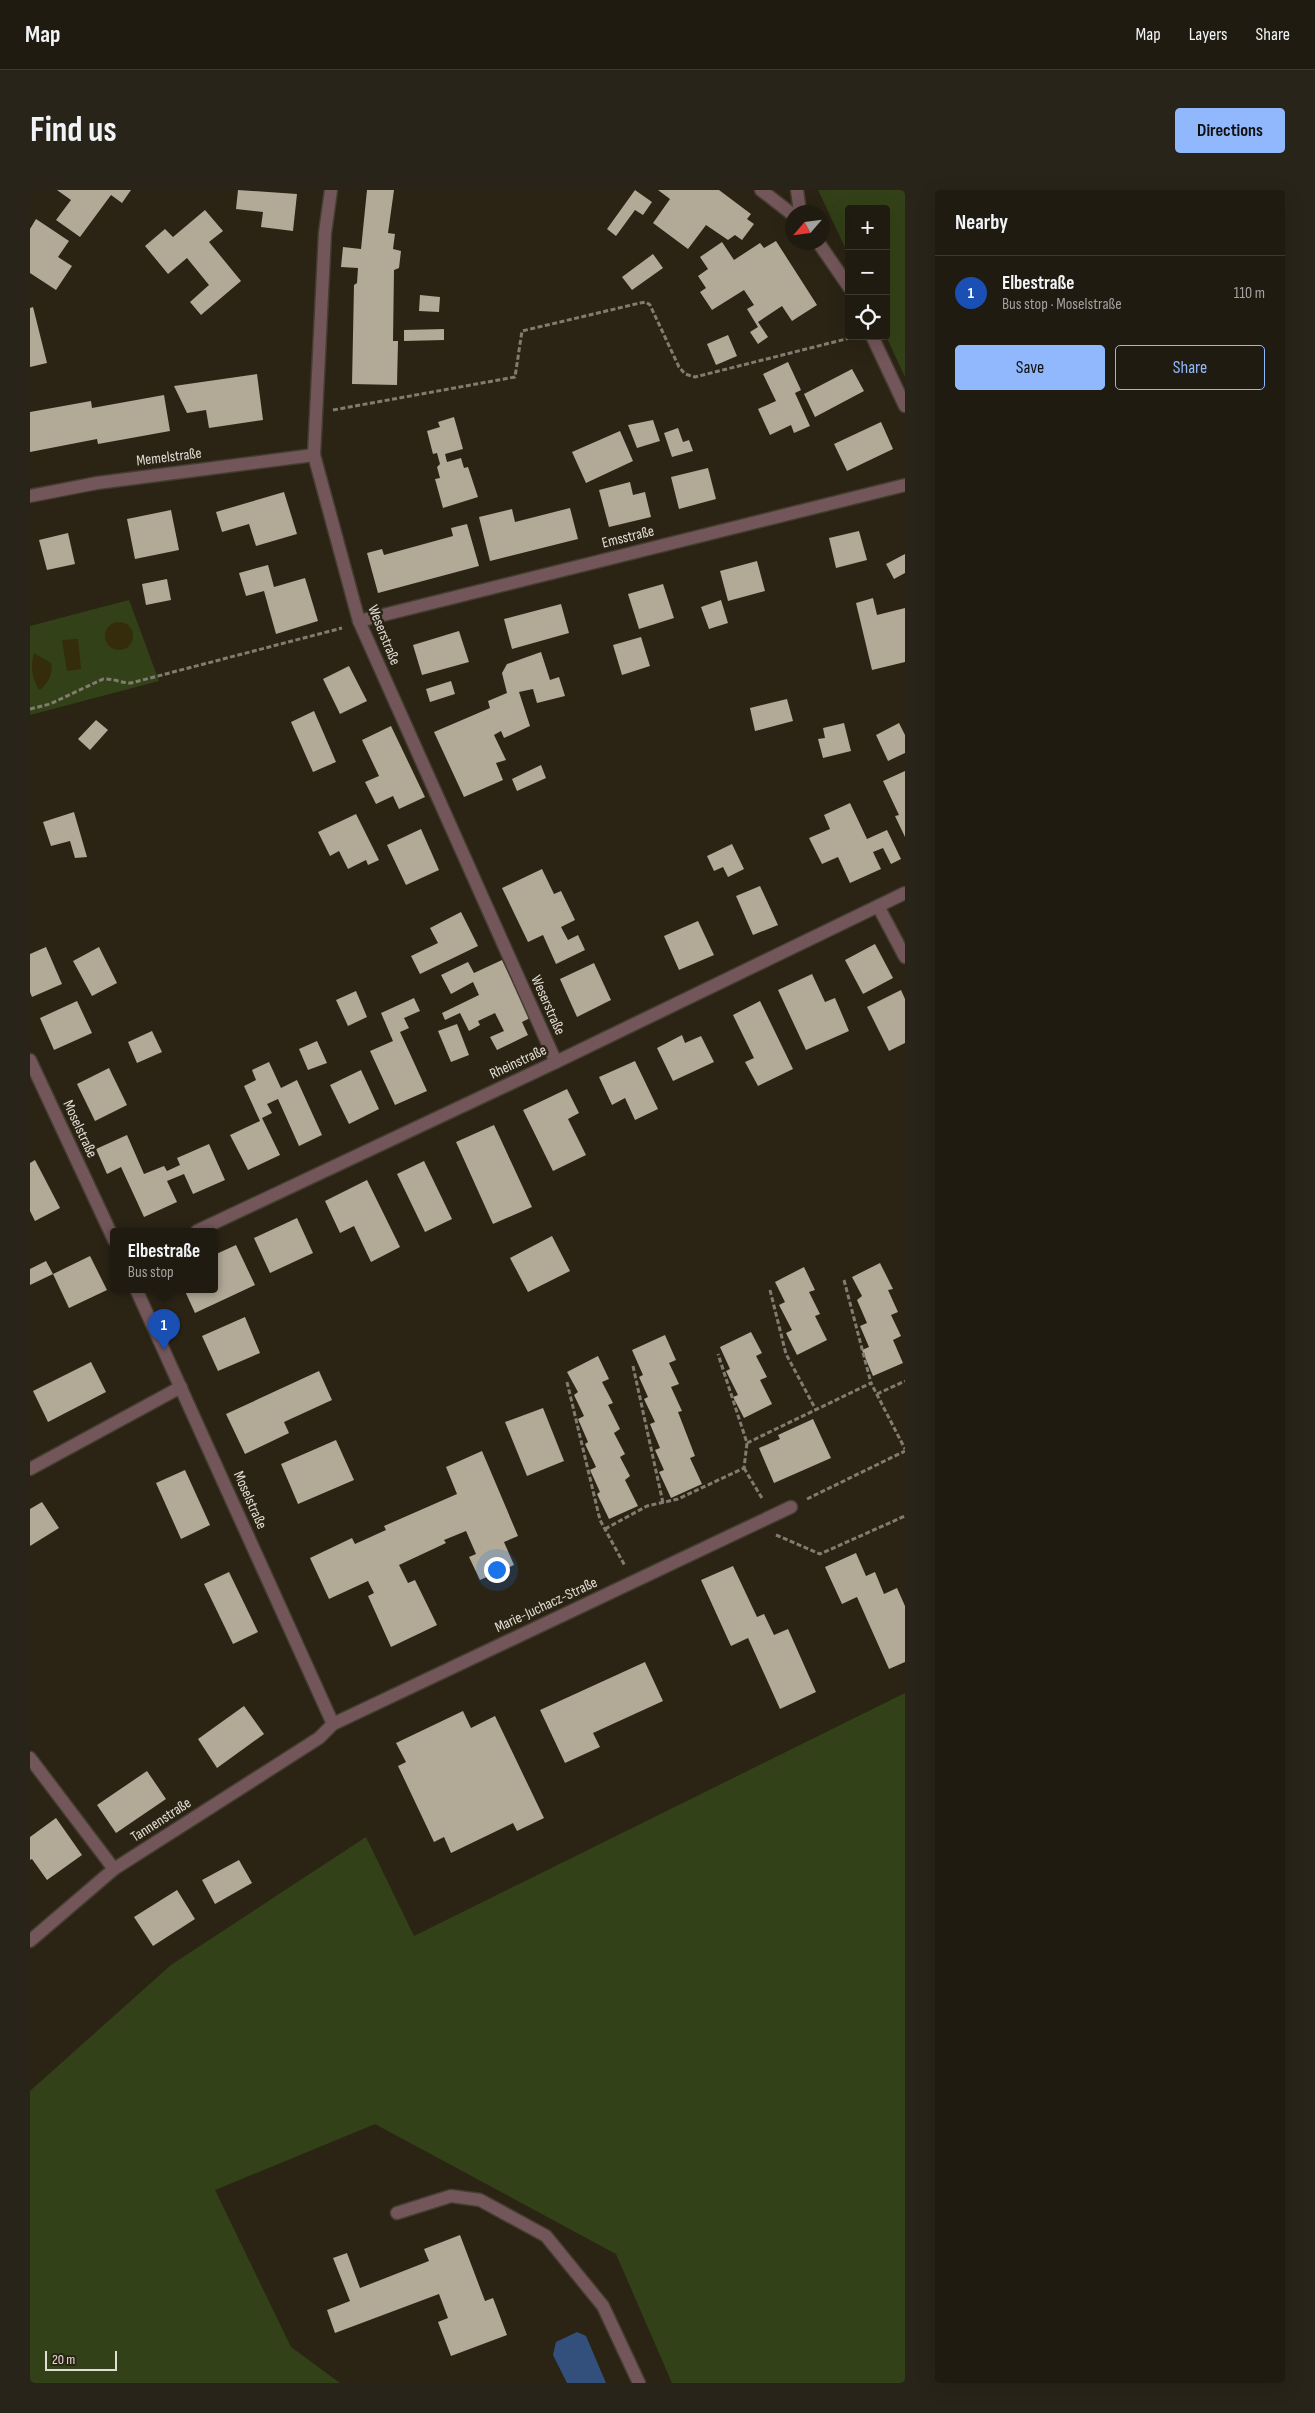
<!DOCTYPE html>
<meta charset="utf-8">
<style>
body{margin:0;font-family:"Sofia Sans Condensed",sans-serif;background:#282419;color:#f1f3f6}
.controls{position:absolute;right:15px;top:15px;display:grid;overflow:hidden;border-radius:5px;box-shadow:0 5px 20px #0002}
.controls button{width:45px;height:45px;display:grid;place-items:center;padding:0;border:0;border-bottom:1px solid #3d3930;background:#201b10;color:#f1f3f6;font:25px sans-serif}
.compass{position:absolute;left:755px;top:15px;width:45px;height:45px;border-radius:50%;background:#201b10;box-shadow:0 5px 20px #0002;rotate:242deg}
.scale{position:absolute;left:15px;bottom:12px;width:72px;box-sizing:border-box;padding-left:5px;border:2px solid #e2ddd4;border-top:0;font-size:14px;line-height:18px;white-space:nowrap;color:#e2ddd4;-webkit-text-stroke:4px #2b2415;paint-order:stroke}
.you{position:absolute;left:466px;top:1379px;width:18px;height:18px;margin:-12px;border:4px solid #fff;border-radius:50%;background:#1a73e8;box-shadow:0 0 0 8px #1a73e833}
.badge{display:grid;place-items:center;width:32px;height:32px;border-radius:50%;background:#91b8fd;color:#fff;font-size:16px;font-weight:700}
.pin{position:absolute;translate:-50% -41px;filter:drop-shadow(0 1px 2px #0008)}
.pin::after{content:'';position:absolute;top:26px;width:18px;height:15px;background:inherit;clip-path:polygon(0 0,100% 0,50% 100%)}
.popup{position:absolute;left:80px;top:1038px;width:108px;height:65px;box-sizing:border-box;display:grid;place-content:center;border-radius:5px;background:#201b10;filter:drop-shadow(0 1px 4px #0005);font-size:16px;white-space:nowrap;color:#a2a19f}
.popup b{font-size:19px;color:#f1f3f6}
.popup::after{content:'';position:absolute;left:50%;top:100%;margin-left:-10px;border:10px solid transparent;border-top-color:#201b10}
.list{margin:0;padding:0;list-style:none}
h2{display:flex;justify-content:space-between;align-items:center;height:65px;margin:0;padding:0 20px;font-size:21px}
h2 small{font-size:16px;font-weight:400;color:#a2a19f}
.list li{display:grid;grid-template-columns:32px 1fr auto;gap:15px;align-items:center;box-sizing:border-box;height:75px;padding:0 20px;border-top:1px solid #3d3930}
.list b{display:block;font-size:19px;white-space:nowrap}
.list p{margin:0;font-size:16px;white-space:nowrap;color:#a2a19f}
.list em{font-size:16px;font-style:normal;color:#a2a19f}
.actions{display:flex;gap:10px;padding:15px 20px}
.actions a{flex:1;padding:11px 0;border:1px solid #91b8fd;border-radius:5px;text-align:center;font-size:18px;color:#91b8fd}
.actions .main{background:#91b8fd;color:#111}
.icon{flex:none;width:28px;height:28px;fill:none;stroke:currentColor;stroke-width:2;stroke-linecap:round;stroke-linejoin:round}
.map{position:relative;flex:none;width:875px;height:2193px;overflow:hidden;border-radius:5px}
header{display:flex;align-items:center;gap:30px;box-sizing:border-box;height:70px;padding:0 25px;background:#201b10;border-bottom:1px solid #3d3930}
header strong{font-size:24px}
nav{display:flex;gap:28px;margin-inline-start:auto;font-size:18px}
.intro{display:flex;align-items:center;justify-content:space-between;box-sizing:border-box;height:120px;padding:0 30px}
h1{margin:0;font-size:35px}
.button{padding:12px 22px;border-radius:5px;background:#91b8fd;color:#111;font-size:18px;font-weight:700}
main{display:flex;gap:30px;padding:0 30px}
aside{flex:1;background:#201b10;border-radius:5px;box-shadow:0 5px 20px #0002}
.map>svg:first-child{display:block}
.green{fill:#334118}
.sand{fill:#342c0b}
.water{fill:#33507c}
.building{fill:#b2a997}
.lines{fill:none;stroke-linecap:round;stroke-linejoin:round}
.minor-casing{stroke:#453e30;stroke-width:15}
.path{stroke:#827c70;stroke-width:3;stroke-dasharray:5 2.5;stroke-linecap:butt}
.minor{stroke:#72565a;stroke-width:12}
.labels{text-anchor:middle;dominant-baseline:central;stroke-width:5;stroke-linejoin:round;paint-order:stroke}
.street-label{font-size:15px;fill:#e2ddd4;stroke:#2b2415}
</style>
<header>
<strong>Map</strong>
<nav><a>Map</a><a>Layers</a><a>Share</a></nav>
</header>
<div class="intro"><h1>Find us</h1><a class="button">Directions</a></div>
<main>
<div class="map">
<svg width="875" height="2193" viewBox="0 0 875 2193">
<rect width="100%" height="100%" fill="#2b2415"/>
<!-- green -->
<g class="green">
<path d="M 788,0 L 875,0 L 875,187 L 856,146 L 856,19 L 819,19 L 819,66 Z"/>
<path d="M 99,410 L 129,491 L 0,525 L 0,436 Z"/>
<path d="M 875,1503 L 875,2193 L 642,2193 L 586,2064 L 345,1934 L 185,2000 L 261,2157 L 310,2193 L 0,2193 L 0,1901 L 141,1775 L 336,1647 L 384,1746 Z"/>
</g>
<!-- sand -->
<g class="sand">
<circle cx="89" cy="446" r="14"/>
<path d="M 48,449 L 51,479 L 37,481 L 32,450 Z"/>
<path d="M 4,463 L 21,473 C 24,482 17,496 9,500 C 2,488 0,476 4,463 Z"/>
</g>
<!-- water -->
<path class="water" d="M 547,2142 L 556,2146 L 576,2193 L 537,2193 L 523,2165 L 526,2152 Z"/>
<!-- building -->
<g class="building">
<path d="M 27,0 L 101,0 L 92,13 L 81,5 L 50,47 L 26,30 L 41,10 Z"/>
<path d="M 208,0 L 267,4 L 263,41 L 231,37 L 233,22 L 206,19 Z"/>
<path d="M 337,0 L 364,0 L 358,43 L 365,44 L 363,59 L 371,61 L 369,78 L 364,80 L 363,151 L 368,151 L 367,195 L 322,194 L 324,95 L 327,93 L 328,78 L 311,77 L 313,57 L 331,59 Z"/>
<path d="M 605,0 L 622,12 L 613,25 L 605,20 L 586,46 L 577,39 Z"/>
<path d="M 628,0 L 689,0 L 721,24 L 717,29 L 724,34 L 712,50 L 705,45 L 698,50 L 676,35 L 658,59 L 623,33 L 640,9 Z"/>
<path d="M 175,20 L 193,41 L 179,52 L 211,91 L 171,125 L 160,112 L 179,95 L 157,68 L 138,84 L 115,56 L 135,39 L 143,47 Z"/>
<path d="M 6,29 L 39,51 L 28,67 L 42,76 L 26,100 L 0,83 L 0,39 Z"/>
<path d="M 746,51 L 787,115 L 762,131 L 752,116 L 728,132 L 738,147 L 728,154 L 720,142 L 728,137 L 717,119 L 724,115 L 714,100 L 682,120 L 670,102 L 676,98 L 668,86 L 678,79 L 670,67 L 692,52 L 704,70 L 730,53 L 734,58 Z"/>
<path d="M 623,64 L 633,78 L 602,100 L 592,87 Z"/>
<path d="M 390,105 L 410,107 L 409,122 L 389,121 Z"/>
<path d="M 3,117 L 17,173 L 0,177 L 0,118 Z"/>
<path d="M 414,139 L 414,150 L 374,151 L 374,140 Z"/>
<path d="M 698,145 L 707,166 L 686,175 L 677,154 Z"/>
<path d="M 758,172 L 771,200 L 765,203 L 780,236 L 764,243 L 761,235 L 740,245 L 728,219 L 746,211 L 733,184 Z"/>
<path d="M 822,179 L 834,201 L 785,227 L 774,204 Z"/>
<path d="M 227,184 L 233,230 L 179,238 L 176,220 L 157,223 L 144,196 Z"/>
<path d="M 134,205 L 140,241 L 68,254 L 67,249 L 0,262 L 0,222 L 61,211 L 62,218 Z"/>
<path d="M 424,227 L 433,259 L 415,264 L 417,272 L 431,268 L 434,278 L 438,277 L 448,307 L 413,318 L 405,289 L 410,288 L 407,277 L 410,274 L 407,263 L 403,264 L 397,241 L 410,237 L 408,232 Z"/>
<path d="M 623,230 L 630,251 L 607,258 L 598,235 Z"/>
<path d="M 851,232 L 863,259 L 817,281 L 804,254 Z"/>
<path d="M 648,238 L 653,252 L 659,250 L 663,261 L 642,267 L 634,243 Z"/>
<path d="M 590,241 L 603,271 L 556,293 L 542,262 Z"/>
<path d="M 678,278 L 686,309 L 649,319 L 641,287 Z"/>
<path d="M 600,292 L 603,305 L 615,302 L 621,327 L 579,337 L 569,300 Z"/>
<path d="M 254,302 L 267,344 L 226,356 L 219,334 L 192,342 L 186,322 Z"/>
<path d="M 540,318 L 548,349 L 460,371 L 449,327 L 482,319 L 485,332 Z"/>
<path d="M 141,320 L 149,360 L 105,369 L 97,329 Z"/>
<path d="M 437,334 L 449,376 L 348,403 L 337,363 L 352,359 L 354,365 L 423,346 L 421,338 Z"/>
<path d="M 829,341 L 837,370 L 806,378 L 799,348 Z"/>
<path d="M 38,343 L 45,374 L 17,380 L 9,350 Z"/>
<path d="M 875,364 L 875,383 L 864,389 L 856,374 Z"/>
<path d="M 727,371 L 735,401 L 698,411 L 690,381 Z"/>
<path d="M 238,375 L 244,397 L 275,388 L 288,431 L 246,444 L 234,401 L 216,406 L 209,383 Z"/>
<path d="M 137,389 L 141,410 L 116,415 L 112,394 Z"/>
<path d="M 633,394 L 644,428 L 609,439 L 598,404 Z"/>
<path d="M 843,408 L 847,425 L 875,418 L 875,472 L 842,480 L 826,413 Z"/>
<path d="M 691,410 L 698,433 L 679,439 L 671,417 Z"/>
<path d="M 531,414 L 539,443 L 482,459 L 474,429 Z"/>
<path d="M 429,441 L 439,472 L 392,485 L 383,455 Z"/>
<path d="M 611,447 L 620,476 L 592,485 L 583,455 Z"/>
<path d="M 511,462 L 520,490 L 529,487 L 535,506 L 507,513 L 503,499 L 489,502 L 500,536 L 474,548 L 471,541 L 464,545 L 476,570 L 466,573 L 473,590 L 434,607 L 404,542 L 460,518 L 458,511 L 477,503 L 472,483 L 477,474 Z"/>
<path d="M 319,476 L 337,511 L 310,524 L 293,489 Z"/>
<path d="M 421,491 L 425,504 L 400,512 L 396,499 Z"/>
<path d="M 757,509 L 763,531 L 725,541 L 720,518 Z"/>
<path d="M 284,521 L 306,572 L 283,582 L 261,532 Z"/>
<path d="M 66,530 L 78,540 L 60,560 L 48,549 Z"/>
<path d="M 814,533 L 821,561 L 793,568 L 788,549 L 795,548 L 793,538 Z"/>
<path d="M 869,533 L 875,545 L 875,563 L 858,571 L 846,545 Z"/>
<path d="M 361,536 L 395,607 L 369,619 L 363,606 L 346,614 L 335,592 L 349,586 L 332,550 Z"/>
<path d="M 511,575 L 516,588 L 487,601 L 482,589 Z"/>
<path d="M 875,581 L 875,647 L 865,626 L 869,625 L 853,591 Z"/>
<path d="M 820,613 L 837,649 L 857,640 L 871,669 L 861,674 L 853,658 L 843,662 L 851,679 L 820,693 L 808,667 L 792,674 L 779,648 L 800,639 L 794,625 Z"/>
<path d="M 44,622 L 57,667 L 45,668 L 40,651 L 21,656 L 13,632 Z"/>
<path d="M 326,624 L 349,670 L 338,675 L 336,670 L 318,679 L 309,661 L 300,666 L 288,642 Z"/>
<path d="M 391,639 L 409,680 L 376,695 L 357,655 Z"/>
<path d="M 702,654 L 714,679 L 698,687 L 693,677 L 684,681 L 677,666 Z"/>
<path d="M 512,679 L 524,704 L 531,701 L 545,730 L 531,737 L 538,750 L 548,745 L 555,760 L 526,774 L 513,745 L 498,752 L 472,698 Z"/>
<path d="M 730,696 L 748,735 L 723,745 L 706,706 Z"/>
<path d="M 431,722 L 448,756 L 390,784 L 381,766 L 408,753 L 400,738 Z"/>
<path d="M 668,731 L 684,765 L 649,780 L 634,746 Z"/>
<path d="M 845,754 L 863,788 L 833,804 L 815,770 Z"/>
<path d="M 16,757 L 32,794 L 2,807 L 0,802 L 0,764 Z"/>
<path d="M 69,757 L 87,793 L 62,806 L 43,771 Z"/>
<path d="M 472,770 L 500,828 L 492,832 L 498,845 L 467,860 L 460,847 L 474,841 L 465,823 L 448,831 L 450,835 L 439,841 L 430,823 L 415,830 L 412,823 L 449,805 L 443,792 L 421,804 L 411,785 L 438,772 L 444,783 Z"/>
<path d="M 564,773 L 581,810 L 547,827 L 530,789 Z"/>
<path d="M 782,784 L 795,812 L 805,808 L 819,841 L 776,860 L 748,800 Z"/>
<path d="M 871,800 L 875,809 L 875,853 L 859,861 L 837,817 Z"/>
<path d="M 326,801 L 337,827 L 318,836 L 306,810 Z"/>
<path d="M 384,808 L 390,821 L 374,828 L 379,838 L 370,842 L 397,901 L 365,915 L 340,861 L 363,851 L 351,823 Z"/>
<path d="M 47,811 L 62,843 L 24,860 L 10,828 Z"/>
<path d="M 730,811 L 763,879 L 728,896 L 715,872 L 724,868 L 703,825 Z"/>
<path d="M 427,834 L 439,865 L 421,872 L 408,841 Z"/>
<path d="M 122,841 L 132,862 L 107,873 L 98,852 Z"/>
<path d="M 652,845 L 655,853 L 671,846 L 684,872 L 643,891 L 627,858 Z"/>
<path d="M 287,851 L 297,873 L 278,880 L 269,859 Z"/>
<path d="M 605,871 L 628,919 L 605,930 L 595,908 L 582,915 L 569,887 Z"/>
<path d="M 239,872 L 251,898 L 267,890 L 292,945 L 269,956 L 248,909 L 237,914 L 242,923 L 232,928 L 250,965 L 218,980 L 200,945 L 230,931 L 214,896 L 226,890 L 222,880 Z"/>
<path d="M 79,878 L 97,915 L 65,931 L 47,894 Z"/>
<path d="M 331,880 L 349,919 L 319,934 L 300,895 Z"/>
<path d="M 537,899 L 549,923 L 538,929 L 556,965 L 523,981 L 493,920 Z"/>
<path d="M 464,935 L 502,1017 L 463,1034 L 426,952 Z"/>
<path d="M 97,945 L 114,984 L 134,976 L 137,981 L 150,975 L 147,968 L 179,954 L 195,990 L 163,1004 L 154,984 L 137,991 L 147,1012 L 114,1027 L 91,977 L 77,984 L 66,959 Z"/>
<path d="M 5,970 L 30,1018 L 5,1031 L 0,1021 L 0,973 Z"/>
<path d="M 394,971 L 422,1029 L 395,1042 L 367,984 Z"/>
<path d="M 337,990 L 370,1057 L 341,1072 L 324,1036 L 310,1043 L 295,1011 Z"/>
<path d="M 267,1028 L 283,1063 L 240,1083 L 224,1048 Z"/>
<path d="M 522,1046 L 540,1081 L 498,1102 L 480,1068 Z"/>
<path d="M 206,1055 L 225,1095 L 165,1123 L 154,1099 L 184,1099 L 184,1065 Z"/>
<path d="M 60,1066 L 77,1100 L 39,1118 L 23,1084 Z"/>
<path d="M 16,1071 L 23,1084 L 0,1095 L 0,1079 Z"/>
<path d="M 850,1073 L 863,1099 L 858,1100 L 868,1122 L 861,1125 L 871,1146 L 863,1150 L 873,1173 L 843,1186 L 832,1160 L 839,1157 L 830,1136 L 837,1133 L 827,1110 L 832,1106 L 822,1087 Z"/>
<path d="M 774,1077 L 785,1100 L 779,1102 L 790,1124 L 785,1126 L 797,1150 L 767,1165 L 756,1143 L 762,1140 L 749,1115 L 755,1112 L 745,1092 Z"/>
<path d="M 215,1127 L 230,1163 L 188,1181 L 172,1146 Z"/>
<path d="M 721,1142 L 732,1163 L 726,1166 L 737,1187 L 730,1190 L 742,1214 L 714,1228 L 703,1207 L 708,1205 L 696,1181 L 700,1179 L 690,1157 Z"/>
<path d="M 635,1145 L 646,1170 L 639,1173 L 649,1194 L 641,1197 L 652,1221 L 648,1222 L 665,1266 L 660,1268 L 672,1294 L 641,1308 L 629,1282 L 634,1280 L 625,1260 L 630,1258 L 620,1234 L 625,1232 L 614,1209 L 618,1207 L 609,1187 L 613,1185 L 602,1160 Z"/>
<path d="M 568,1166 L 579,1189 L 572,1192 L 583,1213 L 578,1215 L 590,1239 L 584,1243 L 595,1264 L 590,1267 L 600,1286 L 595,1290 L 608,1316 L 579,1329 L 567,1304 L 570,1302 L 560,1280 L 566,1277 L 555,1254 L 558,1252 L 548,1229 L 554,1226 L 544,1205 L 548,1202 L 537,1182 Z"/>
<path d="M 61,1172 L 76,1202 L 18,1232 L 3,1201 Z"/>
<path d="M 289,1181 L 302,1210 L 254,1232 L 259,1243 L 215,1264 L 196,1224 Z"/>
<path d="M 513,1218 L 534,1271 L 497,1286 L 475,1232 Z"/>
<path d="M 783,1229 L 801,1268 L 744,1293 L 729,1258 L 750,1249 L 748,1245 Z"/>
<path d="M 306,1250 L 324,1290 L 268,1314 L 251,1274 Z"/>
<path d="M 452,1261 L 488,1346 L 474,1352 L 484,1375 L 450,1390 L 439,1367 L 446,1364 L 436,1341 L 414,1350 L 416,1353 L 369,1375 L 378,1393 L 385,1390 L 407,1435 L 361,1457 L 338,1406 L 344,1403 L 338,1391 L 299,1409 L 280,1368 L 322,1348 L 325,1354 L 356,1340 L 354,1336 L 427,1304 L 416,1277 Z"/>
<path d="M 155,1280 L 180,1335 L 151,1349 L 126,1293 Z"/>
<path d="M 12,1312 L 29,1338 L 0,1356 L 0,1319 Z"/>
<path d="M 826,1363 L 836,1386 L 845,1382 L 854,1404 L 867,1398 L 875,1416 L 875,1472 L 859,1479 L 827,1407 L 812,1414 L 795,1377 Z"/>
<path d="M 703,1376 L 727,1427 L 734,1424 L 744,1445 L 758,1439 L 786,1502 L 750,1519 L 718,1448 L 701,1456 L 671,1390 Z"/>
<path d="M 199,1382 L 228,1442 L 203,1454 L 174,1394 Z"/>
<path d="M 615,1472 L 633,1511 L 563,1543 L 570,1557 L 535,1573 L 510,1520 Z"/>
<path d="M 214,1516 L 234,1544 L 187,1578 L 168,1549 Z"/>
<path d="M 433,1521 L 441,1538 L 465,1526 L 514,1628 L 487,1641 L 483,1633 L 421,1663 L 414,1647 L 404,1652 L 368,1576 L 376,1572 L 366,1553 Z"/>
<path d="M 117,1581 L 136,1609 L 86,1643 L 67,1615 Z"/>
<path d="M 26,1628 L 52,1665 L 17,1690 L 2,1669 L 0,1670 L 0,1647 Z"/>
<path d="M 209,1670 L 222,1693 L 185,1714 L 172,1690 Z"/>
<path d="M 147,1700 L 165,1729 L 123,1756 L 104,1727 Z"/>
<path d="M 430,2045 L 455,2111 L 463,2108 L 477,2145 L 421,2166 L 408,2132 L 418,2128 L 409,2104 L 305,2143 L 297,2120 L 320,2111 L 303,2068 L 317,2063 L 330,2098 L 399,2071 L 394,2059 Z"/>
</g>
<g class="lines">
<!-- minor casing -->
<g class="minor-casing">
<g id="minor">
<path d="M 301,0 L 295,43 L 284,265 L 329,431 L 526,872"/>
<path d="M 731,0 L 762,24"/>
<path d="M 767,0 L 770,22"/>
<path d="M 788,52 L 819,97"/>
<path d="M 842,146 L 875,216"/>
<path d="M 0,306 L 67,293 L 284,265"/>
<path d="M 329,431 L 875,295"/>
<path d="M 848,716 L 875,767"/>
<path d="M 0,870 L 84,1050"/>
<path d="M 167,1041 L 526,872 L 875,703"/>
<path d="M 106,1099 L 303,1534"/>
<path d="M 0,1279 L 151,1197"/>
<path d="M 0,1568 L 84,1679"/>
<path d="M 0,1751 L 84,1679 L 289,1548 L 303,1534 L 761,1317"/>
<path d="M 367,2023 L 421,2006 L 450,2010 L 516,2046 L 573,2116 L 609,2193"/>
</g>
</g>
<!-- path -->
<g class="path">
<path d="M 303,220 L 485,187 L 492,141 L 610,113 L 616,112 L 620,115 L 649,177 L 655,184 L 665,187 L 824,147"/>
<path d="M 0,519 L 20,514 L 73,489 C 83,488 90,493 101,493 L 312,438"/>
<path d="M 814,1090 L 841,1193"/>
<path d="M 740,1100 L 756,1164 L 786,1220"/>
<path d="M 603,1176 L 633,1313"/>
<path d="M 537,1192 L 570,1330 L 595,1376"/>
<path d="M 847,1204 L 875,1191"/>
<path d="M 717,1253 L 841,1193 L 875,1259"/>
<path d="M 714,1278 L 733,1310"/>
<path d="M 777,1309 L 875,1261"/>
<path d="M 575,1339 L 617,1316 L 648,1309 L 714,1278 L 717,1253 L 688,1164"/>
<path d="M 746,1345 L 790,1364 L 875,1326"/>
</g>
<!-- minor -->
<use href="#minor" class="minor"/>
</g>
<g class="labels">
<!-- street labels -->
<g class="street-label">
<text transform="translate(139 267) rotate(-7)">Memelstraße</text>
<text transform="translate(598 347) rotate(-14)">Emsstraße</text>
<text transform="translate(354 445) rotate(68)">Weserstraße</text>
<text transform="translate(518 815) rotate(66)">Weserstraße</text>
<text transform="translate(488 872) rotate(-25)">Rheinstraße</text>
<text transform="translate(50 939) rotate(65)">Moselstraße</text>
<text transform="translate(220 1310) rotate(66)">Moselstraße</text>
<text transform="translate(516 1415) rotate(-25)">Marie-Juchacz-Straße</text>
<text transform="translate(131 1630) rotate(-33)">Tannenstraße</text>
</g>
</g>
</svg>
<div class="controls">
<button>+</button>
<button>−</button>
<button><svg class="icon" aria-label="locate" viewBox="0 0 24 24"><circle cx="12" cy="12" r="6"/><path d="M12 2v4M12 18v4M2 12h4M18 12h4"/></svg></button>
</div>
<svg class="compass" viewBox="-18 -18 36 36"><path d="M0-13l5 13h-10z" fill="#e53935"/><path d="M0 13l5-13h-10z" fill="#a2a19f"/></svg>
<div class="scale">20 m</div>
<div class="you"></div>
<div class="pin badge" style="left:134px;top:1160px;background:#1a4fb4">1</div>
<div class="popup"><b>Elbestraße</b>Bus stop</div>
</div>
<aside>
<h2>Nearby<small></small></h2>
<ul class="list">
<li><span class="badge" style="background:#1a4fb4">1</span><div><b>Elbestraße</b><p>Bus stop · Moselstraße</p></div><em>110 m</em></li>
</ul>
<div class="actions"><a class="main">Save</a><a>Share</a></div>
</aside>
</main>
